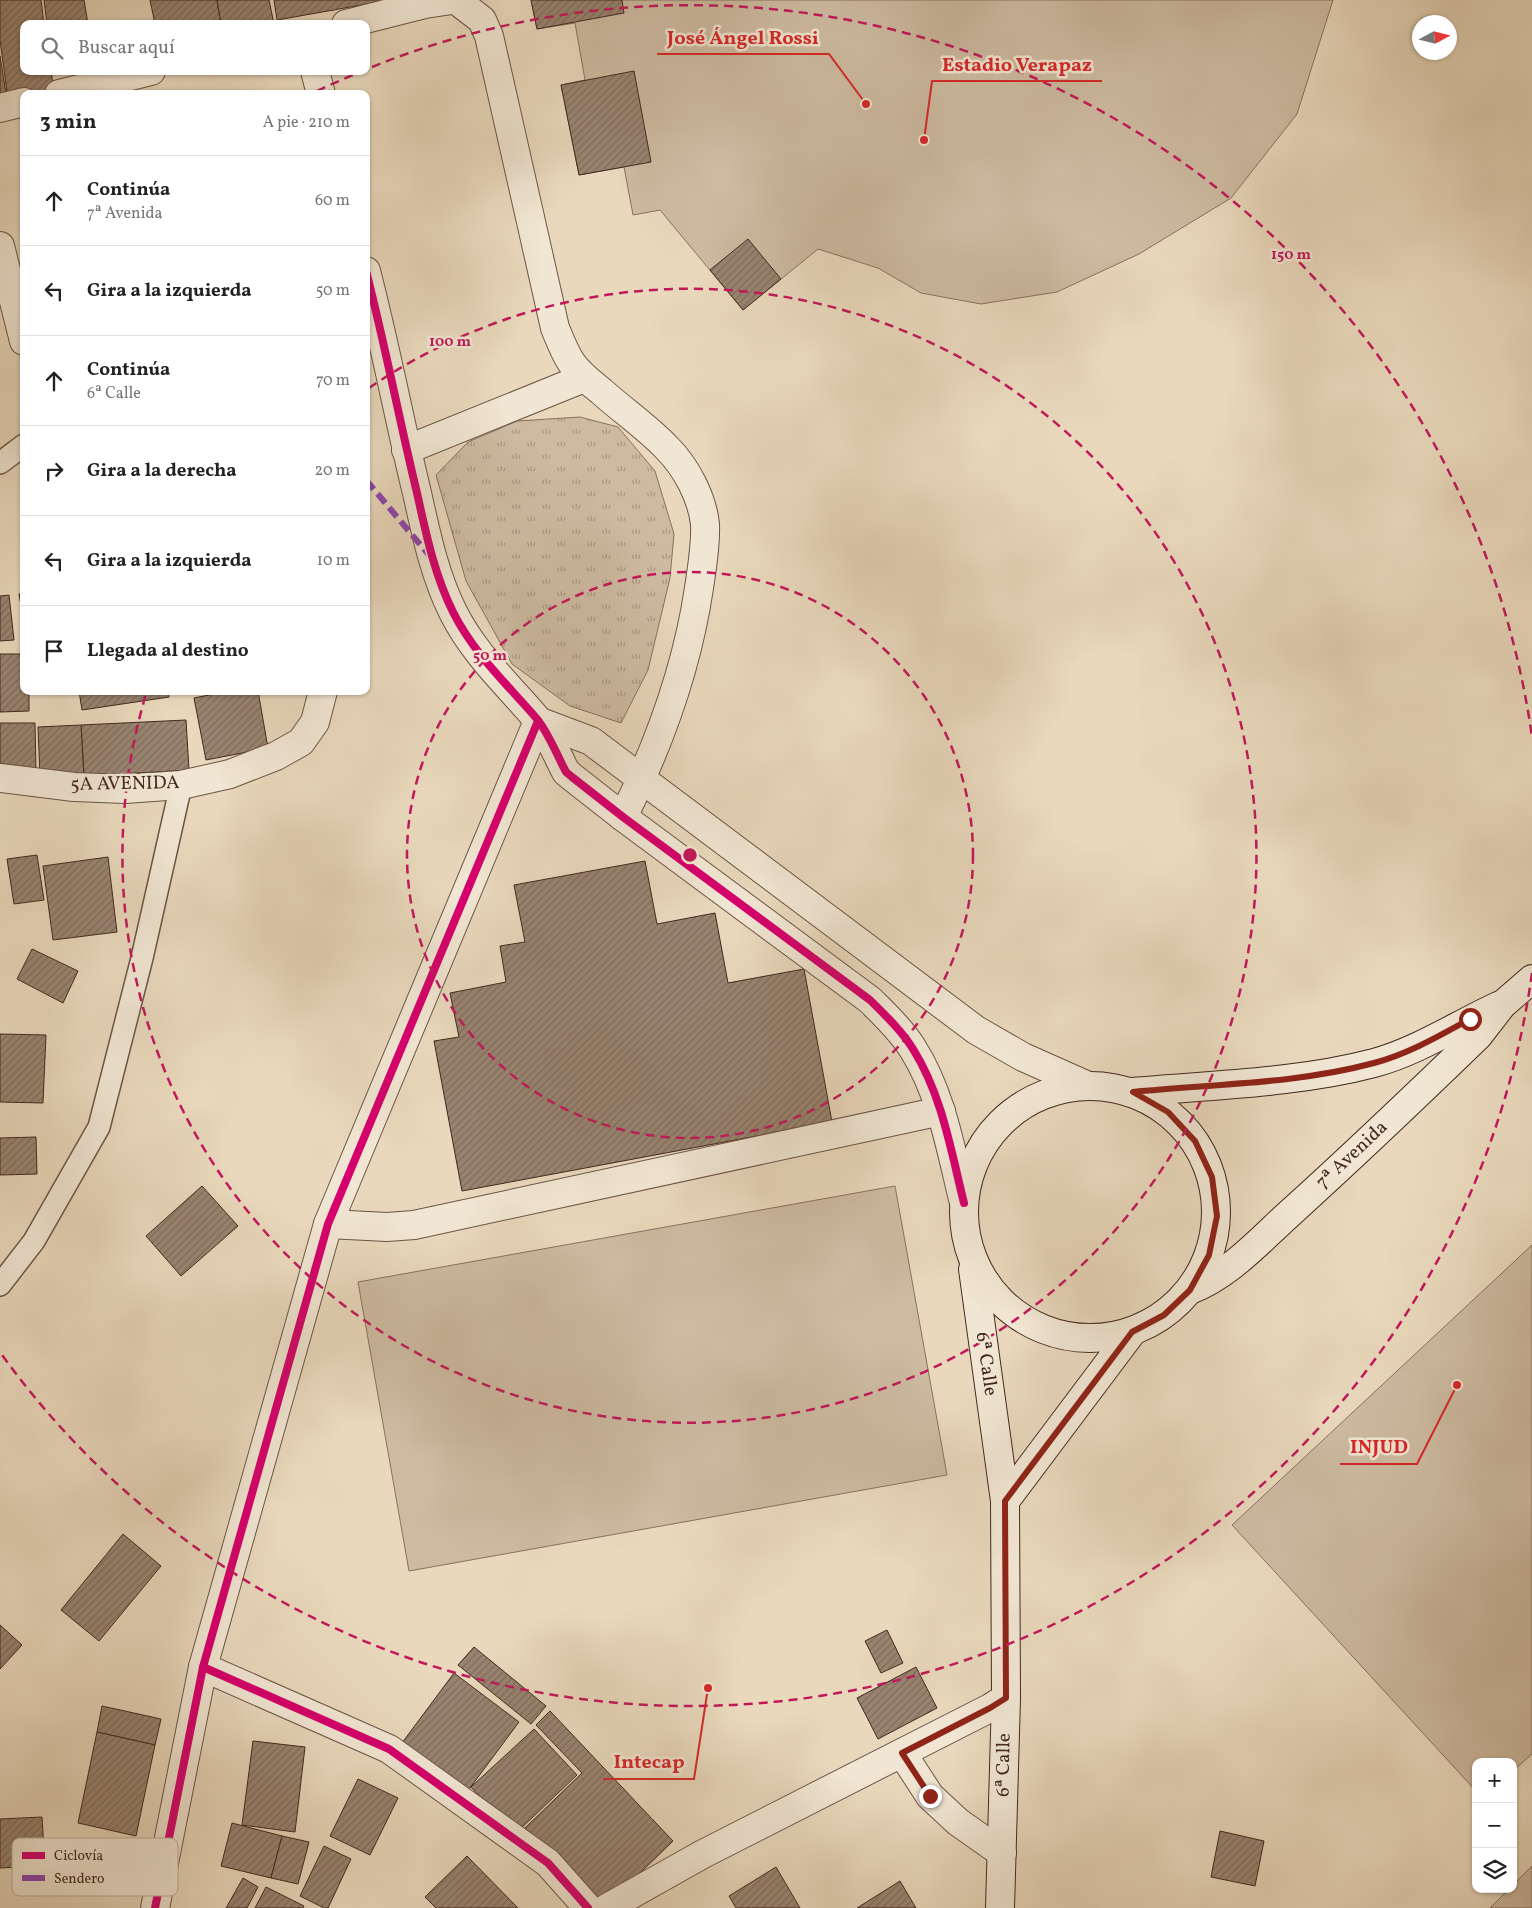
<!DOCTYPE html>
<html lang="es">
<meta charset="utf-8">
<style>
body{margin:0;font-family:Vollkorn,serif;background:#f2f2f2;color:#222}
.controls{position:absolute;right:15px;bottom:15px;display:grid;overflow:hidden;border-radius:10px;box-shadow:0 1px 4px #0004}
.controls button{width:45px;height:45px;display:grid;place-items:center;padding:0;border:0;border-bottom:1px solid #e0e0e0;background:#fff;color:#222;font:25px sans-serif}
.compass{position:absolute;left:1412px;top:15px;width:45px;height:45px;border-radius:50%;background:#fff;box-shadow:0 1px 4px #0004;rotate:83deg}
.stop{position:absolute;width:15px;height:15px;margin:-11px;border:4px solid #8f2418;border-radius:50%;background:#fff}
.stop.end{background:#8f2418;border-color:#fff;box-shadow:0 1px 5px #0008}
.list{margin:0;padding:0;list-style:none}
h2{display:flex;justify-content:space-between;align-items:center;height:65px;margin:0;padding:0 20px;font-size:21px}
h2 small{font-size:16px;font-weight:400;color:#767676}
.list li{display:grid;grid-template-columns:32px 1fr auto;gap:15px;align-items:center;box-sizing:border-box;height:90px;padding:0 20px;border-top:1px solid #e0e0e0}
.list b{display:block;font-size:19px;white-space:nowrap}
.list p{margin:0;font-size:16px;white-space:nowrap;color:#767676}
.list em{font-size:16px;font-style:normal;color:#767676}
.icon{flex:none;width:28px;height:28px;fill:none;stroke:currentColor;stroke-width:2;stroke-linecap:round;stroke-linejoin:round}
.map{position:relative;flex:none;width:1532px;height:1908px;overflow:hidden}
.search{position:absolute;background:#fff;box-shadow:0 1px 4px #0004;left:20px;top:20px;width:350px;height:55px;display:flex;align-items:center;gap:12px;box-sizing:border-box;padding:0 18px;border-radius:10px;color:#767676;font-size:19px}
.panel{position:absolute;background:#fff;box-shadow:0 1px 4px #0004;left:20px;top:90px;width:350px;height:605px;border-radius:10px}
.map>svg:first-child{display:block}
.grass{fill:url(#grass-tufts);stroke:#887160}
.pitch{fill:#cdbaa1;stroke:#887160}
.building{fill:url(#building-hatch);stroke:#42281f}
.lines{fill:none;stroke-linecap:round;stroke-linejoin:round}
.service-casing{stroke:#6c5446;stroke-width:24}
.minor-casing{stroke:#6c5446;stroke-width:30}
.tertiary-casing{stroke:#6c5446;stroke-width:30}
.secondary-casing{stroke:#42281f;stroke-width:30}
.service{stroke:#f1e6d3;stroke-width:21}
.minor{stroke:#f1e6d3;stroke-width:28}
.tertiary{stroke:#f1e6d3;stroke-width:28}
.secondary{stroke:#f1e6d3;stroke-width:28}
.quiet{stroke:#8e44ad;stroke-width:6;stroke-dasharray:12 6;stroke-linecap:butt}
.cycleway-casing{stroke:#f1e6d3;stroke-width:11}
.cycleway{stroke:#d6006c;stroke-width:8}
.route{stroke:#8f2418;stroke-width:6}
.ring{fill:none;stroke:#c2185b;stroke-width:2.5;stroke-dasharray:9 6}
.labels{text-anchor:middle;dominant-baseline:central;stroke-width:5;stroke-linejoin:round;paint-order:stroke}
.street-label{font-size:19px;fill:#42281f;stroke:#f1e6d3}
.key{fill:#f1e6d3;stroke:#bcad9d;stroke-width:1}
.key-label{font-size:14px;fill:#42281f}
.centre{fill:#c2185b;stroke:#f1e6d3;stroke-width:2.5}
.ring-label{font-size:15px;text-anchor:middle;font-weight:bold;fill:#c2185b;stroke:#f1e6d3;stroke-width:5;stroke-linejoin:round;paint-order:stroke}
.leader{fill:none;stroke:#d62828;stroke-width:2}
.callout-dot{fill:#d62828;stroke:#f1e6d3;stroke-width:2}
.callout-label{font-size:20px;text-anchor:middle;font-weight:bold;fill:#d62828;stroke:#f1e6d3;stroke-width:5;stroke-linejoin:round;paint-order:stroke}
</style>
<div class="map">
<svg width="1532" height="1908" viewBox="0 0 1532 1908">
<defs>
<pattern id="grass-tufts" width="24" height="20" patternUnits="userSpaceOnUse" patternTransform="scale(1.25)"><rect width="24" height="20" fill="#cdbaa1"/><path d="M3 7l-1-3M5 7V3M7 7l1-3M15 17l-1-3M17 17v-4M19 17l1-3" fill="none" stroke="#a89783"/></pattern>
<pattern id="building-hatch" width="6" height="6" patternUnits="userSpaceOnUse" patternTransform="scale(1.25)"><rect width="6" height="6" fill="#998471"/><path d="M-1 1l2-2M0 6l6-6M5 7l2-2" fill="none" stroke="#7e6c5c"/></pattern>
</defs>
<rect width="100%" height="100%" fill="#e9d8bc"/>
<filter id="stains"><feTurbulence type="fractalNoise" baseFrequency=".004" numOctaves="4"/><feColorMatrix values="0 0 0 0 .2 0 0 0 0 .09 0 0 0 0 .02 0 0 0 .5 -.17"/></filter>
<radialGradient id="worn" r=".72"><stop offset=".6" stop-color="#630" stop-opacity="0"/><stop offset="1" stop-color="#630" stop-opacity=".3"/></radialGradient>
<!-- grass -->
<path class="grass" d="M 580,417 L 618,427 L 655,471 L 674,534 L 670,578 L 648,670 L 621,723 L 570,706 L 512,664 L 466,581 L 436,475 L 468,442 L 517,421 Z"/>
<!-- pitch -->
<g class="pitch">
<path d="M 531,0 L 1333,0 L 1297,114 L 1231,198 L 1139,254 L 1057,292 L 981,304 L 921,293 L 878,268 L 818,249 L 743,310 L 660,210 L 633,215 L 624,167 L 579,175 L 561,85 L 585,80 L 575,23 L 537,29 Z"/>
<path d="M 895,1186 L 947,1475 L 409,1571 L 358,1282 Z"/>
<path d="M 1532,1245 L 1532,1754 L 1513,1771 L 1513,1762 L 1476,1762 L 1476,1791 L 1232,1525 Z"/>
<path d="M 1532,1866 L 1532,1908 L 1490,1908 L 1509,1889 L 1513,1889 L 1513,1885 Z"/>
</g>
<!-- building -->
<g class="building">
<path d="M 0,0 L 41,0 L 44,24 L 24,24 L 24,71 L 51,71 L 54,92 L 24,94 L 8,99 L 0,40 Z"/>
<path d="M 44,0 L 84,0 L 88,24 L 47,24 Z"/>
<path d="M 150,0 L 217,0 L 221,24 L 155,24 Z"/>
<path d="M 217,0 L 269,0 L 274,24 L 221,24 Z"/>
<path d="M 274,0 L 390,0 L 277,20 Z"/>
<path d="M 531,0 L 622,0 L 624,13 L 537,29 Z"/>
<path d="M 0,56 L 7,100 L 0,101 Z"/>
<path d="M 634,71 L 651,162 L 579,175 L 561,85 Z"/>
<path d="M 748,239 L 781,279 L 743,310 L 710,270 Z"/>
<path d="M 24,522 L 24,552 L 21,523 Z"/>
<path d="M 24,593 L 24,623 L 19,594 Z"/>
<path d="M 9,595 L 14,640 L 0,641 L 0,596 Z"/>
<path d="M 0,654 L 24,654 L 24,691 L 29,691 L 29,711 L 0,712 Z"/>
<path d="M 79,691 L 168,691 L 169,697 L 82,710 Z"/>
<path d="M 229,691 L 258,691 L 268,748 L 206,760 L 194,698 Z"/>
<path d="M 186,720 L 189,770 L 84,776 L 81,725 Z"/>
<path d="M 0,723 L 35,723 L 36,773 L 0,773 Z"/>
<path d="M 81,725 L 84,776 L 40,777 L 38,727 Z"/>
<path d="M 37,855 L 44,900 L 14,904 L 7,859 Z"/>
<path d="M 108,857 L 117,932 L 53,940 L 43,866 Z"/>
<path d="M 645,861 L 657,924 L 715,913 L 728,983 L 804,969 L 832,1122 L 462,1191 L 434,1041 L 459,1037 L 450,993 L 506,982 L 500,946 L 525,942 L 514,885 Z"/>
<path d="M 32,949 L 78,971 L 63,1003 L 17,979 Z"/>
<path d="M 0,1034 L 46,1035 L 43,1103 L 0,1102 Z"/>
<path d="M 36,1137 L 37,1174 L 0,1175 L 0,1138 Z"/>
<path d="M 202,1186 L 238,1226 L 181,1276 L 146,1236 Z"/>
<path d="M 123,1534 L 161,1566 L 99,1641 L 61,1610 Z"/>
<path d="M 0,1625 L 22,1645 L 0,1669 Z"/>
<path d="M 887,1630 L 903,1663 L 881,1673 L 865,1641 Z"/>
<path d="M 474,1647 L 546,1706 L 531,1724 L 458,1665 Z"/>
<path d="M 916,1667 L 937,1708 L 878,1739 L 857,1698 Z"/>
<path d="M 454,1673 L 519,1722 L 464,1796 L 399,1747 Z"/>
<path d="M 102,1706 L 161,1719 L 155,1745 L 97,1732 Z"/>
<path d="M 550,1711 L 673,1841 L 604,1908 L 601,1908 L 525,1828 L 582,1773 L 536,1725 Z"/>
<path d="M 534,1729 L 577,1775 L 515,1834 L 471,1787 Z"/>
<path d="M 97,1732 L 155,1745 L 136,1836 L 78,1823 Z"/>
<path d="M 253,1741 L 305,1747 L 295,1832 L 242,1825 Z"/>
<path d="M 358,1779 L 398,1798 L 370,1855 L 330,1836 Z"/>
<path d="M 42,1817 L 45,1866 L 0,1868 L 0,1819 Z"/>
<path d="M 232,1823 L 282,1836 L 271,1878 L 221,1866 Z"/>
<path d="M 1220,1831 L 1264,1841 L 1255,1886 L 1211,1877 Z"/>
<path d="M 282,1836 L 309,1842 L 298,1884 L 271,1878 Z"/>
<path d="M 324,1846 L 351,1859 L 328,1908 L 324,1908 L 300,1896 Z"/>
<path d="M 467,1856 L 518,1908 L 436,1908 L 425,1897 Z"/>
<path d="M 776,1867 L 800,1908 L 736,1908 L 729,1896 Z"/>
<path d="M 243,1878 L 258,1887 L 247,1908 L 226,1908 Z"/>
<path d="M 900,1881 L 916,1908 L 857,1908 Z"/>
<path d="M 266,1887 L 304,1906 L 303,1908 L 255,1908 Z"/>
</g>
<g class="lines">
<!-- service casing -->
<g class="service-casing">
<g id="service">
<path d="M 0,463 L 24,445"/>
<path d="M 0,1285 L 34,1241 L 99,1127 L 142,958 L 181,785"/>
</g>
</g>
<!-- minor casing -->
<g class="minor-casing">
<g id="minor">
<path d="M 456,0 L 482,20 L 489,36 L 555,328 C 560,340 564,351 571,362 C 579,374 590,382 601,391 C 622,410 647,427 667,448 C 686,467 702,497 705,524 C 706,546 702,567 699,588 C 687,669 659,745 623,817"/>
<path d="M 346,24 L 425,4 L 452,0"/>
<path d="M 0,246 L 24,341"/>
<path d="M 406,450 L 584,378"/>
<path d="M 0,778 L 74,787 L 125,789 L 181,785 L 230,774 L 276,756 L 301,742 L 315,722 L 323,691"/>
<path d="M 328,1224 L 387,1227 L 414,1225 L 941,1111"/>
<path d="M 203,1667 L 389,1749 L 548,1863 L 588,1908"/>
<path d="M 902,1753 L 930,1796 L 958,1822 L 1002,1853"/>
<path d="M 155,1908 L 203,1667 L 328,1224 L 538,721"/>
<path d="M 607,1908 L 703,1854 L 990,1708 L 1006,1698"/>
</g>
</g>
<!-- tertiary casing -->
<g class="tertiary-casing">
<g id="tertiary">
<path d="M 315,71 L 321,94"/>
<path d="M 59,94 L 151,71"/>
<path d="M 0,108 L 24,102"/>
<path d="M 366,271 C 385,344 399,419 417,493 C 426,533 434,574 453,612 C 474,654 507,684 537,719 C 549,734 557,755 566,772 L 572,777 L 623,817 L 870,1000 C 885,1015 902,1031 913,1049 C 942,1095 951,1151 964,1203"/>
<path d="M 538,721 L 591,741 L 976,1030 L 1023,1057 L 1086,1085"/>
</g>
</g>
<!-- secondary casing -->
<g class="secondary-casing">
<g id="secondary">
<circle cx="1090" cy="1212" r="126"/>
<path d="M 1133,1092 C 1212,1085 1298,1083 1374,1063 C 1418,1051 1457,1025 1498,1006"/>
<path d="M 973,1269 L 1005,1501 L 1006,1698 L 1000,1908"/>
<path d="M 1190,1290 C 1229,1275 1259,1241 1289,1214 C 1353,1156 1416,1096 1478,1036 L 1502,1005 L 1532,979"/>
<path d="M 1005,1501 L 1132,1332"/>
</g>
</g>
<!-- service -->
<use href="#service" class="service"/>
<!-- minor -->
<use href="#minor" class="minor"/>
<!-- tertiary -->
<use href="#tertiary" class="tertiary"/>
<!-- secondary -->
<use href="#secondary" class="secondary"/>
<!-- quiet -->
<path class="quiet" d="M 366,480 L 429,555"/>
<!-- cycleway casing -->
<g class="cycleway-casing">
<g id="cycleway">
<path d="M 366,271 C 385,344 399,419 417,493 C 426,533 434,574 453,612 C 474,654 507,684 537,719 C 549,734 557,755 566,772 L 572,777 L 623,817 L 870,1000 C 885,1015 902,1031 913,1049 C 942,1095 951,1151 964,1203"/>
<path d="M 203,1667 L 389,1749 L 548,1863 L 588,1908"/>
<path d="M 155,1908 L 203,1667 L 328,1224 L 538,721"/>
</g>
</g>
<!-- cycleway -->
<use href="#cycleway" class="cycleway"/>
</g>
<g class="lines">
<!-- route -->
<path class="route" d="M 930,1796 L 902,1753 L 990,1708 L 1006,1698 L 1005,1501 L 1132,1332 L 1164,1315 L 1190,1290 L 1209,1255 L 1217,1216 L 1212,1177 L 1195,1141 L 1168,1112 L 1133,1092 C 1213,1084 1296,1084 1374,1063 C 1408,1054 1439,1036 1470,1019"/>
</g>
<!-- distance rings -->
<g class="ring">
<circle cx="690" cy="855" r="283"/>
<path d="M369 388A567 567 0 1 1 146 694"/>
<path d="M1532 973A850 850 0 0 1 2 1355M317 91A850 850 0 0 1 358 73M372 67A850 850 0 0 1 1532 737"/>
</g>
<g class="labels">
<!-- street labels -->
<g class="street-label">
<text transform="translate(125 784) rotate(-1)">5A AVENIDA</text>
<text transform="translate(1352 1155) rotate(-43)">7ª Avenida</text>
<text transform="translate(986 1364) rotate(82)">6ª Calle</text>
<text transform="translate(1004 1765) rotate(-89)">6ª Calle</text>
</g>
</g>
<!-- legend -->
<rect x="12" y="1838" width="166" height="58" rx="8" class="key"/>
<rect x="22" y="1852" width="23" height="7" fill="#d6006c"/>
<rect x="22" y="1875" width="23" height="6" fill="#8e44ad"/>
<g class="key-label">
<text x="54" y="1860">Ciclovía</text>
<text x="54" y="1883">Sendero</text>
</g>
<circle cx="690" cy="855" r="8" class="centre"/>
<g class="ring-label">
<text x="1291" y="259">150 m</text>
<text x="450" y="346">100 m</text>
<text x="490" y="660">50 m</text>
</g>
<!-- callouts -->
<path class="leader" d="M866 104L829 54H657M924 140L932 81H1102M1457 1385L1417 1464H1340M708 1688L694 1779H603"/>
<g class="callout-dot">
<circle cx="866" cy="104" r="5"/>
<circle cx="924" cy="140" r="5"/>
<circle cx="1457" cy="1385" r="5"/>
<circle cx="708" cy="1688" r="5"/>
</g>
<g class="callout-label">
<text x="743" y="44">José Ángel Rossi</text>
<text x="1017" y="71">Estadio Verapaz</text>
<text x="1379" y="1453">INJUD</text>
<text x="649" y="1768">Intecap</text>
</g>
<rect width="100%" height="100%" filter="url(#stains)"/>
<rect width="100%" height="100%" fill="url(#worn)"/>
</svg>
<div class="controls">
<button>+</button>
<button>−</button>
<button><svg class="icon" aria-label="layers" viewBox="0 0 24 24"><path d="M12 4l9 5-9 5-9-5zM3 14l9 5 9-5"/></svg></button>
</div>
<svg class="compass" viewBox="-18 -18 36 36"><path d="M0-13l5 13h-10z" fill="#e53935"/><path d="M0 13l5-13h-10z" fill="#767676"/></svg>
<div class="stop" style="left:1470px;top:1019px"></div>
<div class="stop end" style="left:930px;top:1796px"></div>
<div class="search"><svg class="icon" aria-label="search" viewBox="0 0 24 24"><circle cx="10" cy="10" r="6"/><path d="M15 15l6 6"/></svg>Buscar aquí</div>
<section class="panel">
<h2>3 min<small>A pie · 210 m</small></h2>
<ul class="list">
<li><svg class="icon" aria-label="ahead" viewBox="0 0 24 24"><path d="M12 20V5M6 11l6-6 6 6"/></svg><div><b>Continúa</b><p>7ª Avenida</p></div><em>60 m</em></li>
<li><svg class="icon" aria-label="left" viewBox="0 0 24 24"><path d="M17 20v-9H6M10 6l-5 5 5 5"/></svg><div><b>Gira a la izquierda</b></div><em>50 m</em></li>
<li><svg class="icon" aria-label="ahead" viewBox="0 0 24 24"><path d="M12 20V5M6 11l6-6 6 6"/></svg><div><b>Continúa</b><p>6ª Calle</p></div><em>70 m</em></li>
<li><svg class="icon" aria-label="right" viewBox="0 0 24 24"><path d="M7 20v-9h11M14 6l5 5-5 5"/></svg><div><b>Gira a la derecha</b></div><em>20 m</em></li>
<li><svg class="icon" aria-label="left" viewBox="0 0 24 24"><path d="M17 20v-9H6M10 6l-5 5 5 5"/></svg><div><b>Gira a la izquierda</b></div><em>10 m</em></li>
<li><svg class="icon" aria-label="arrive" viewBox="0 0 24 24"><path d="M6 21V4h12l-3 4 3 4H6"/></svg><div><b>Llegada al destino</b></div></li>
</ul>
</section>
</div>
